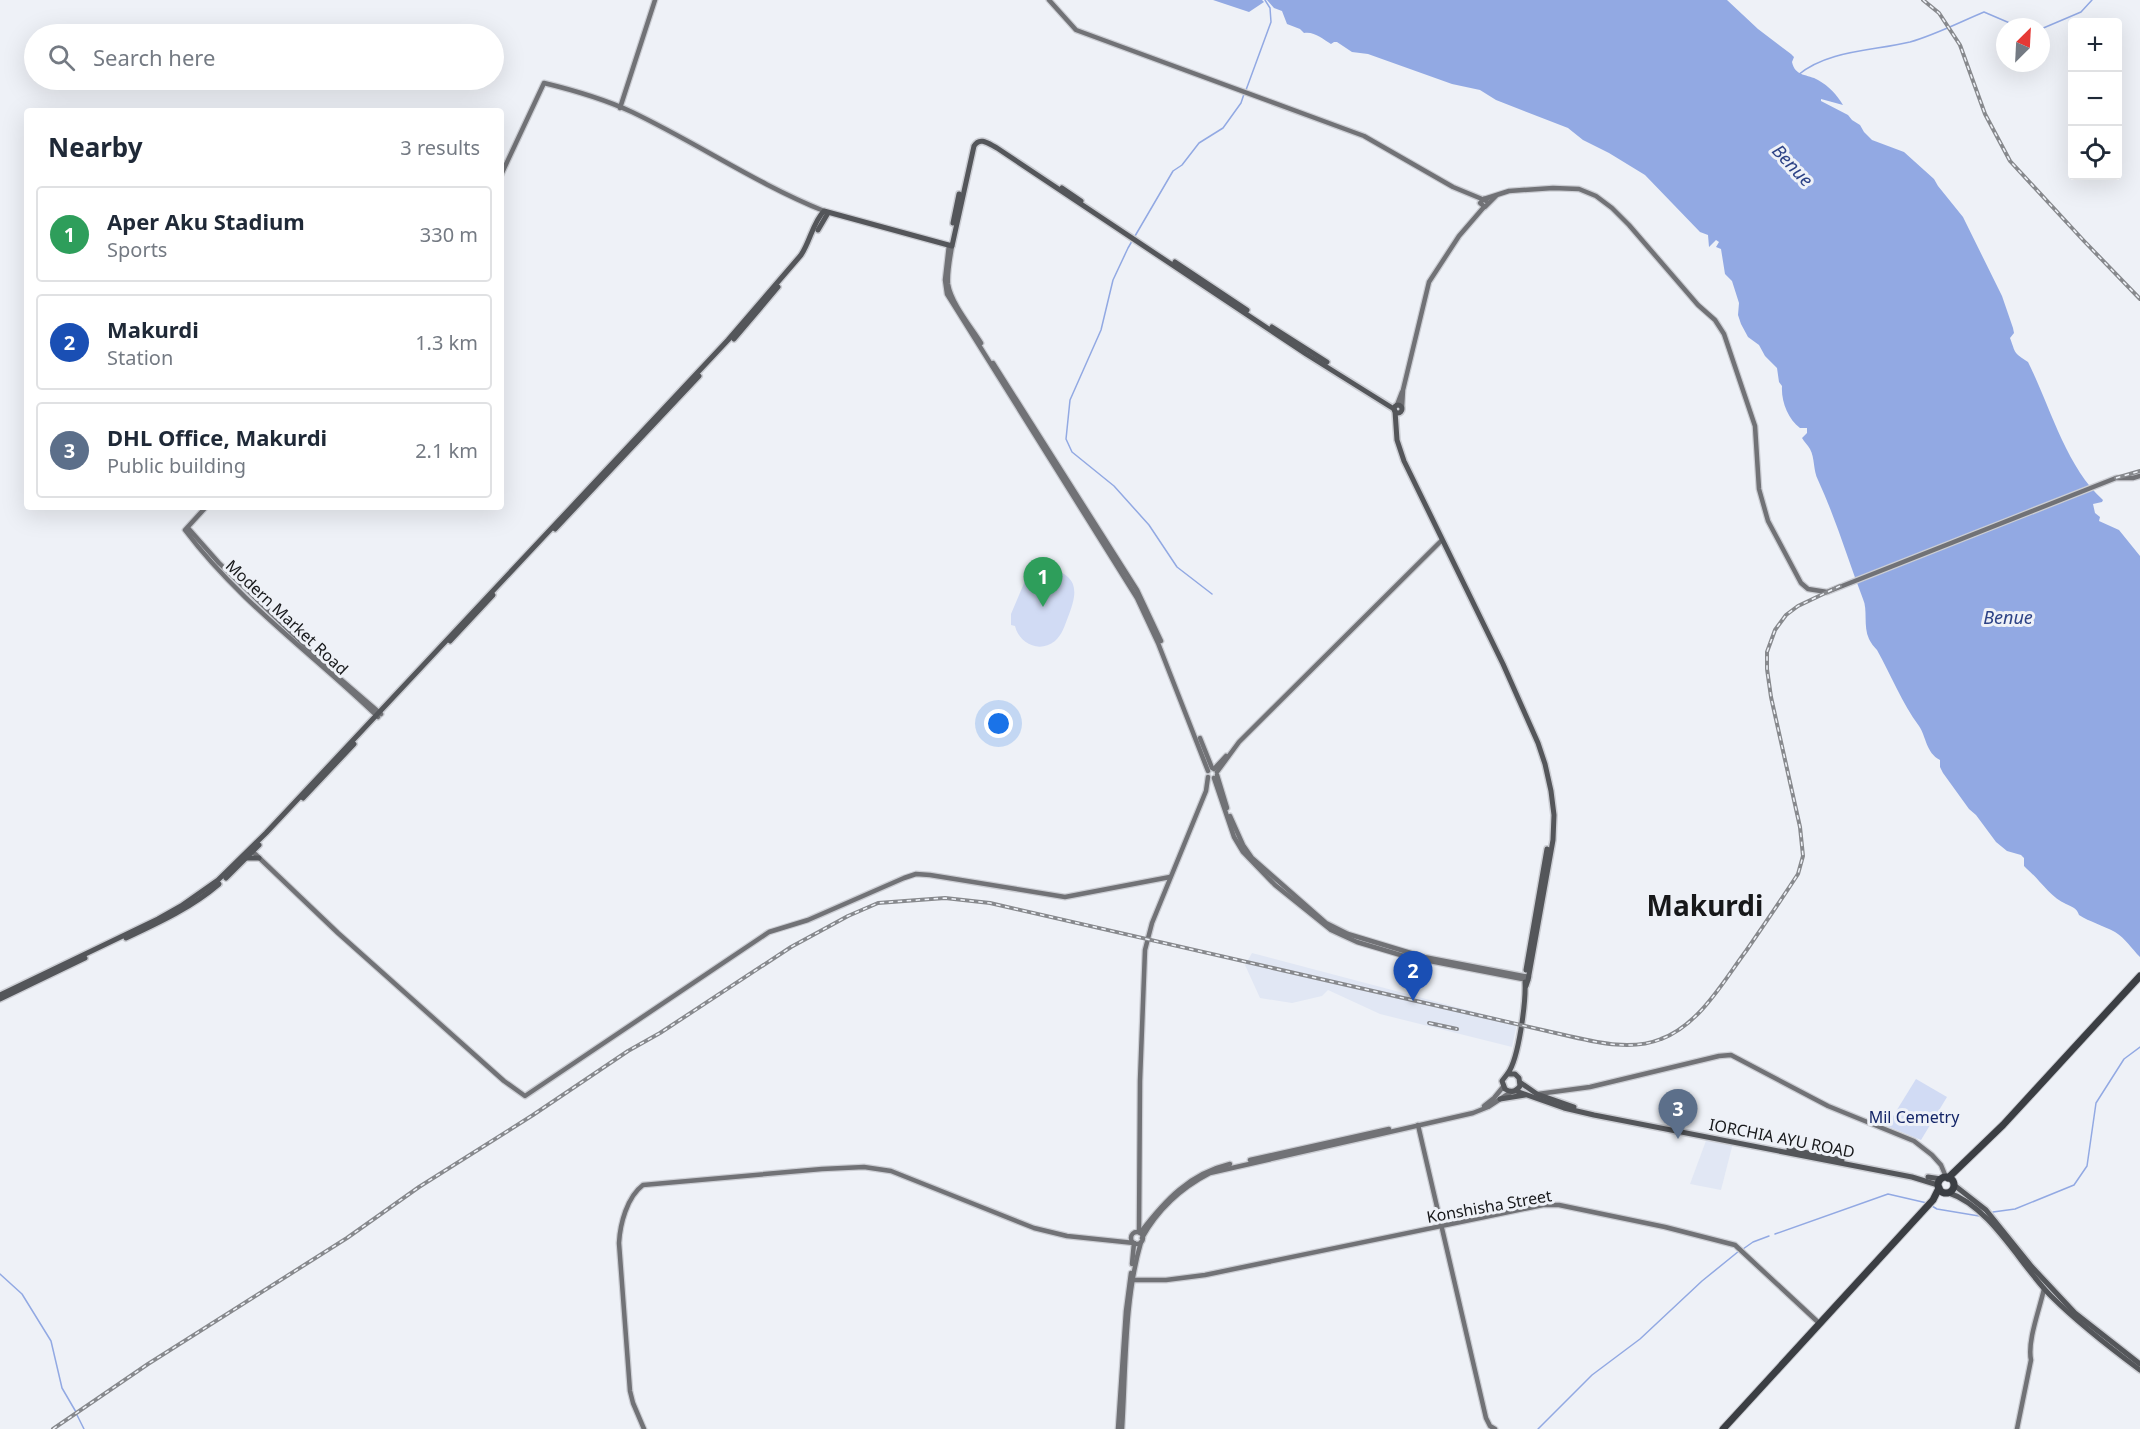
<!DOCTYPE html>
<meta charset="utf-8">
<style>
body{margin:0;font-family:"Noto Sans",sans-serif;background:#f2f2f3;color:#1f2937}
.controls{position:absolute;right:18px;top:18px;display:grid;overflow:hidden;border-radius:6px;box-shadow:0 6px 24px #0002}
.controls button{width:54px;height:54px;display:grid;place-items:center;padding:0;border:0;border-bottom:2px solid #e0e1e3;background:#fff;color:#1f2937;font:30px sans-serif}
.compass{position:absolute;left:1996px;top:18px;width:54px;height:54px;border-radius:50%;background:#fff;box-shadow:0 6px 24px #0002;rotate:24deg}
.you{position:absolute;left:999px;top:724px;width:21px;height:21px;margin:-15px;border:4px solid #fff;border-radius:50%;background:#1a73e8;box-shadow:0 0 0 9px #1a73e833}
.badge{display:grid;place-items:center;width:39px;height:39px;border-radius:50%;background:#637e32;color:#fff;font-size:20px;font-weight:700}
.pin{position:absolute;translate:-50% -50px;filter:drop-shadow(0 2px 3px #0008)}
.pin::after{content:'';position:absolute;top:32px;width:21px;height:18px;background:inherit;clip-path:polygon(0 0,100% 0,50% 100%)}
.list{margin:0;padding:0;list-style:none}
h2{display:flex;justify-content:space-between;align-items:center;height:78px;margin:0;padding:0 24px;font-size:26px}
h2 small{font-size:20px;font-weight:400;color:#747a83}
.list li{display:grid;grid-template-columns:39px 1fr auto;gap:18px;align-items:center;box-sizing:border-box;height:96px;margin:0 12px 12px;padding:0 12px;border:2px solid #e0e1e3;border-radius:6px}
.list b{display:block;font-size:22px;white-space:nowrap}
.list p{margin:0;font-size:20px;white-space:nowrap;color:#747a83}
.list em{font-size:20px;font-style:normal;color:#747a83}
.icon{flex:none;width:33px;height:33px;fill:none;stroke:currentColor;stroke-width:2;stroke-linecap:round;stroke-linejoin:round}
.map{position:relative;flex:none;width:2140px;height:1429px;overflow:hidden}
.search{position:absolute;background:#fff;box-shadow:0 6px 24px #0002;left:24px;top:24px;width:480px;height:66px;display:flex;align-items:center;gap:15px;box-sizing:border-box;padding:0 21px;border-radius:33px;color:#747a83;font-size:22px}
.panel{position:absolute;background:#fff;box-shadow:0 6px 24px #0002;left:24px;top:108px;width:480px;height:402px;border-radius:6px}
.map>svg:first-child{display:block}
.built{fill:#e1e7f4}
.green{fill:#d1dbf4}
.water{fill:#92a9e3}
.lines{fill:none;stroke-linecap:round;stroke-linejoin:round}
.stream{stroke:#92a9e3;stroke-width:1.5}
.secondary-casing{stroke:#ccced4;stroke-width:7}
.primary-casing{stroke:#ccced4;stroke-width:8}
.highway-casing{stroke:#ccced4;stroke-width:9}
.secondary{stroke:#717276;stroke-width:4.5}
.primary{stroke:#54565a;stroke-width:5}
.highway{stroke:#3b3e43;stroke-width:7}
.rail-casing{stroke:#87898d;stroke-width:4}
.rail{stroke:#eef1f7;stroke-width:1.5;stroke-dasharray:4.5;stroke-linecap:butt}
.labels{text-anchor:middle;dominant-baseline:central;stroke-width:6;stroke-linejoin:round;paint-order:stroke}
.street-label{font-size:16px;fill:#17181a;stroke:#eef1f7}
.park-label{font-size:16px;fill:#142567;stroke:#eef1f7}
.water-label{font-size:18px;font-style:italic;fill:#2c4286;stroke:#eef1f7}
.town-label{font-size:28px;font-weight:bold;fill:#17181a;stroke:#eef1f7}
</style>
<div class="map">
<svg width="2140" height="1429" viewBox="0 0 2140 1429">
<rect width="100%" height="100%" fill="#eef1f7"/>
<!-- built -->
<g class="built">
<path d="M 1252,953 L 1517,1023 L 1512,1047 L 1380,1014 L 1328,990 L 1322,996 L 1292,1003 L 1260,998 L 1245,965 Z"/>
<path d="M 1707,1138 L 1733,1143 L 1721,1190 L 1690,1184 Z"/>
</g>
<!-- green -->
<g class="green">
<path d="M 1052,569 C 1080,577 1077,594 1068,617 C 1065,625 1062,635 1055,641 C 1039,654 1019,643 1015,626 L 1011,625 L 1011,614 L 1027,576 L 1031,572 L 1034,574 Z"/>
<path d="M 1916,1079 L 1947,1097 L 1921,1140 L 1887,1126 Z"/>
</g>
<!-- water -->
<g class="water">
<path d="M 1213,0 L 1262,0 L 1264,2 L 1249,12 Z"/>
<path d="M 1267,0 L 1727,0 L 1758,29 L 1791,54 L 1794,57 L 1792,62 C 1795,77 1808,74 1818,80 C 1829,86 1837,95 1843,105 L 1821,99 L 1821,101 L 1848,115 L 1852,120 L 1860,125 L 1864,132 L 1872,140 L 1904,152 L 1934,179 L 1938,186 L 1963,217 L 2002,296 L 2013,328 L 2014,333 L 2010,338 C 2016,354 2013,352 2028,362 C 2050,406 2066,467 2103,500 L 2102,502 L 2093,504 L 2095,513 L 2100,517 L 2099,521 L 2119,530 L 2140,556 L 2140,957 C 2132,949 2125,938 2115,932 C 2102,925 2090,922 2079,915 C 2077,908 2072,907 2066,904 C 2051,898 2039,879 2027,869 L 2024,866 L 2024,858 L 2021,855 L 2007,851 L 1996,842 L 1976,815 L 1969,809 L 1943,773 L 1940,767 L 1940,760 C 1926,753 1926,736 1919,726 C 1902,703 1891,675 1877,650 C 1874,647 1871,643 1869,639 C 1863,626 1868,610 1863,599 C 1848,560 1836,519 1818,480 C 1813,470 1815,458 1810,449 C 1808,445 1804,442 1802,438 L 1807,433 L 1807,428 L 1800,428 C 1788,419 1781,401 1782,386 L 1779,382 L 1777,368 L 1765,356 L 1759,345 L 1748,337 L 1741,324 L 1738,315 L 1739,303 L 1732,281 L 1725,274 L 1721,249 L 1716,247 L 1719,242 L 1716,240 L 1709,247 L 1708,235 L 1700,232 L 1645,175 L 1609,153 L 1583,140 L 1568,128 L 1496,100 L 1480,90 L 1452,84 L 1368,54 L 1352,52 L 1337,42 L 1334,42 L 1331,44 C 1323,39 1314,31 1304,33 L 1300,29 L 1287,24 L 1282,11 L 1274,8 Z"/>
</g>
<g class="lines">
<!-- stream -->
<g class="stream">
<path d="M 2041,29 L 2081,12 L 2092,0"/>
<path d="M 1798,75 C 1828,50 1873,51 1910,42 C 1935,35 1960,22 1984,12 L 2019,27"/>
<path d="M 1246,90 L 1271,22 L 1270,8 L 1265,0"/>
<path d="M 1212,594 L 1177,567 L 1149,525 L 1114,486 L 1072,452 L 1066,439 L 1070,400 L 1101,330 L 1113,280 L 1128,248 L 1173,171 L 1182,165 L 1199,143 L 1223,128 L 1241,103 L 1244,94"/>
<path d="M 1932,1206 L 1937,1209 L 1979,1216"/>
<path d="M 1993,1212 L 2015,1209 L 2074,1185 L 2087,1166 L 2096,1103 L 2124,1059 L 2140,1047"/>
<path d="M 1775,1234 L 1888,1194 L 1927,1203"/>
<path d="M 1743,1249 L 1753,1242 L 1769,1236"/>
<path d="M 0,1274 L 22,1294 L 51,1341 L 62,1388 L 76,1412"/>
<path d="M 77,1415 L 84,1429"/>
<path d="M 1538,1429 L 1592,1375 L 1640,1339 L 1702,1281 L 1739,1251"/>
</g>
<!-- secondary casing -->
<g class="secondary-casing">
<g id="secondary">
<path d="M 1049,0 L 1076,30 L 1364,136 L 1453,187 L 1482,199"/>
<path d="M 620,108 L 655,0"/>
<path d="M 501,175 L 544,83 C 573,90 604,99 632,112 C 697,143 757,184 824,211"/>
<path d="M 1484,199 L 1509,191 L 1553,188 L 1579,189 L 1596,196 L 1612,208 L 1629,225 L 1698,305 L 1715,320 L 1724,334 L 1755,426 L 1759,489 L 1768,521 L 1801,583 L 1808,589 L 1827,592 L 2116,478 L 2133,478 L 2140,476"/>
<path d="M 1488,203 L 1484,199 L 1480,203 L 1485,207 L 1496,196"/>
<path d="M 949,245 L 945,280 L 947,294 L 1137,598 L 1158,643 L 1208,771"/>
<path d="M 952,246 C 950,258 947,272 948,284 C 951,303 971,327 981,343"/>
<path d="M 993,363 L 1137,590 L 1161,641"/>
<path d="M 1397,405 L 1402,392"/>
<path d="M 1402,407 L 1403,390 L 1429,282 L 1459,236 L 1484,207"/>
<path d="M 206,507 L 185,530 C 239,602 314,655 378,717"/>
<path d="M 188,528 L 219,563 L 338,677 L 381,714"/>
<path d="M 1200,738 L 1212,768"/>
<path d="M 1214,769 L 1226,756"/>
<path d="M 1217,772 L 1239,742 L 1442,540"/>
<path d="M 1217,775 L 1227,808"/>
<path d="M 1214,778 L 1234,837 L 1243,852 L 1275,885 L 1331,930 L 1357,942 L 1404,956 L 1528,980"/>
<path d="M 1230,816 L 1243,845 L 1252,858 L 1326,923 L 1348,934 L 1424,957 L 1529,977"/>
<path d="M 250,849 L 338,933 L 504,1081 L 525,1096 L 769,932 L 808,920 L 904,878 L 916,874 L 930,875 L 1065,897 L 1170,877"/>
<path d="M 1538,1094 L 1590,1087 L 1719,1056 L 1731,1055 L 1828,1106 L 1914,1141 L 1932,1155 L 1941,1165 L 1946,1177"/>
<path d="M 1484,1106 L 1494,1098 L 1503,1087"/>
<path d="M 1418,1125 L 1486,1418 L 1490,1426 L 1495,1429"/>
<path d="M 1250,1160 L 1389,1129"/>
<path d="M 1139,1232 L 1140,1081 L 1145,950 L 1152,923 L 1206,791 L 1208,777"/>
<circle cx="1137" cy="1238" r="6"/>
<path d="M 1140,1233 C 1165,1200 1189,1174 1230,1164"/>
<path d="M 1142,1238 C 1158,1209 1181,1188 1210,1173 L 1473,1113 L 1488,1107 L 1511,1092"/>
<path d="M 1132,1264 L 1134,1243"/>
<path d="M 1133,1280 L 1166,1280 L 1205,1275 L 1543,1205 L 1559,1205 L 1665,1227 L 1735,1245 L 1819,1323"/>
<path d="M 644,1429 L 633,1403 L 630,1391 L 619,1243 C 620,1224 627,1197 643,1185 L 822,1169 L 864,1167 L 891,1171 L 1034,1228 L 1067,1236 L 1134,1243"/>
<path d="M 1118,1429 L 1126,1311 L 1131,1273"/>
<path d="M 1122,1429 C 1126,1368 1124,1300 1141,1242"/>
<path d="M 2017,1429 L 2031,1360 C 2027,1341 2040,1308 2044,1289"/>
</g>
</g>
<!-- primary casing -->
<g class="primary-casing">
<g id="primary">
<path d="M 1062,188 L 1081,201"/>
<path d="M 953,223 L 959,194"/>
<path d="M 818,230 L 828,213"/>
<path d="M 1175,262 L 1247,310"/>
<path d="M 1272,327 L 1327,362"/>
<path d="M 734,339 L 778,287"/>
<circle cx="1398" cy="409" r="4"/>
<path d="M 1395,411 L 1397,440 L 1404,461 L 1503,664 L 1538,743 L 1545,764 L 1551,791 L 1554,815 L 1553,840 L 1528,980 L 1526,986"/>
<path d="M 555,529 L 699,376"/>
<path d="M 450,641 L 493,595"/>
<path d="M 303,798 L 354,744"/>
<path d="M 247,858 L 259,858"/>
<path d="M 226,878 L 259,845"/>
<path d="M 126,938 C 158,923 191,908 219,884"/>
<path d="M 1526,970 L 1547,849"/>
<path d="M 0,995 L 158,919 L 181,906 L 218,880 L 266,833 L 728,340 L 801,255 C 810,242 813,222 824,211 L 952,246 L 974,146 C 980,136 989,144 997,148 L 1306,354 L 1394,409"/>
<path d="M 0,999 L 85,958"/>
<path d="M 1508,1074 L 1515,1074 L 1519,1078 L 1520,1086 C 1516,1092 1511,1093 1505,1089 L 1502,1081 C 1504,1078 1506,1076 1508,1073 C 1519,1058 1526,1001 1525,982"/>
<path d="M 1521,1083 L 1537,1094 L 1574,1107"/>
<path d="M 1516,1091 L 1564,1108 L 1594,1115 L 1912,1177 L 1938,1185"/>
<path d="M 1500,1099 L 1525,1095"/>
<path d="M 1789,1149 L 1842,1160"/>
<path d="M 1928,1177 L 1941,1179"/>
<path d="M 1954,1185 L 1986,1210 L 2032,1267 L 2075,1313 L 2140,1364"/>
<path d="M 1949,1193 C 1990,1206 2021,1266 2051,1296 C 2079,1324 2109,1347 2140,1370"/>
</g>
</g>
<!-- highway casing -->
<g class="highway-casing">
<g id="highway">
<circle cx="1946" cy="1185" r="8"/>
<path d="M 1948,1178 L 2003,1125 L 2140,976"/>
<path d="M 1723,1429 L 1933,1200 L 1939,1188"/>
</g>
</g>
<!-- secondary -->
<use href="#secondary" class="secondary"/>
<!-- primary -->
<use href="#primary" class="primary"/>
<!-- highway -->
<use href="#highway" class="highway"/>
<!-- rail casing -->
<g class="rail-casing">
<g id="rail">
<path d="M 1923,0 L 1939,13 L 1960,45 L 1985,114 L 2010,161 L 2084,241 L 2140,299"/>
<path d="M 2116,478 L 2140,471"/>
<path d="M 1429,1023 L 1457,1029"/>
<path d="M 53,1429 L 148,1364 L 347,1238 L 419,1187 L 533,1115 L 628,1051 L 660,1033 L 791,947 L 848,916 L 878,903 L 945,898 L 990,903 L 1560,1034 C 1592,1041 1629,1052 1661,1039 C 1699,1025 1723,982 1746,951 C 1764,925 1781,900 1798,874 L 1803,856 L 1800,827 L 1771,697 L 1767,669 L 1767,652 L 1775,630 L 1786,615 L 1798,606 L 1840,586"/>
</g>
</g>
<!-- rail -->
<use href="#rail" class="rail"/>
</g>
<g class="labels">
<!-- street labels -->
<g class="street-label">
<text transform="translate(287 617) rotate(43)">Modern Market Road</text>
<text transform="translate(1782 1138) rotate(11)">IORCHIA AYU ROAD</text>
<text transform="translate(1489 1206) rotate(-10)">Konshisha Street</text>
</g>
<!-- park labels -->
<g class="park-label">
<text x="1914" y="1117">Mil Cemetry</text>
</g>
<!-- water labels -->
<g class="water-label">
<text transform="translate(1793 165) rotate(47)">Benue</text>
<text x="2008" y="617">Benue</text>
</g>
<!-- town labels -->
<g class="town-label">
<text x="1705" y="905">Makurdi</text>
</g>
</g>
</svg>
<div class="controls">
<button>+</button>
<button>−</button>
<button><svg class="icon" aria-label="locate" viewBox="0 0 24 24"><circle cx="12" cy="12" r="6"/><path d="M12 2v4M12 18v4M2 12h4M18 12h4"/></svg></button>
</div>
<svg class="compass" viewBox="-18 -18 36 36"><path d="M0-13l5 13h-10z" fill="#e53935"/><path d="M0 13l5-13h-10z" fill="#747a83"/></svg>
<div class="you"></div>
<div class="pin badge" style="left:1043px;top:607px;background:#2e9e5b">1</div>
<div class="pin badge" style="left:1413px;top:1001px;background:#1a4fb4">2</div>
<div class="pin badge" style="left:1678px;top:1139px;background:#5c6f8a">3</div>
<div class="search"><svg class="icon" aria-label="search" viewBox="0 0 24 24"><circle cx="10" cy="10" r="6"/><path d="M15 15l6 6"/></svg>Search here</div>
<section class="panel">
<h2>Nearby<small>3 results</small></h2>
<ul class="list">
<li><span class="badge" style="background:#2e9e5b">1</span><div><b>Aper Aku Stadium</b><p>Sports</p></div><em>330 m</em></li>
<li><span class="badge" style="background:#1a4fb4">2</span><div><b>Makurdi</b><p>Station</p></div><em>1.3 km</em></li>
<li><span class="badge" style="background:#5c6f8a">3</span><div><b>DHL Office, Makurdi</b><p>Public building</p></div><em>2.1 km</em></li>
</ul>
</section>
</div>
